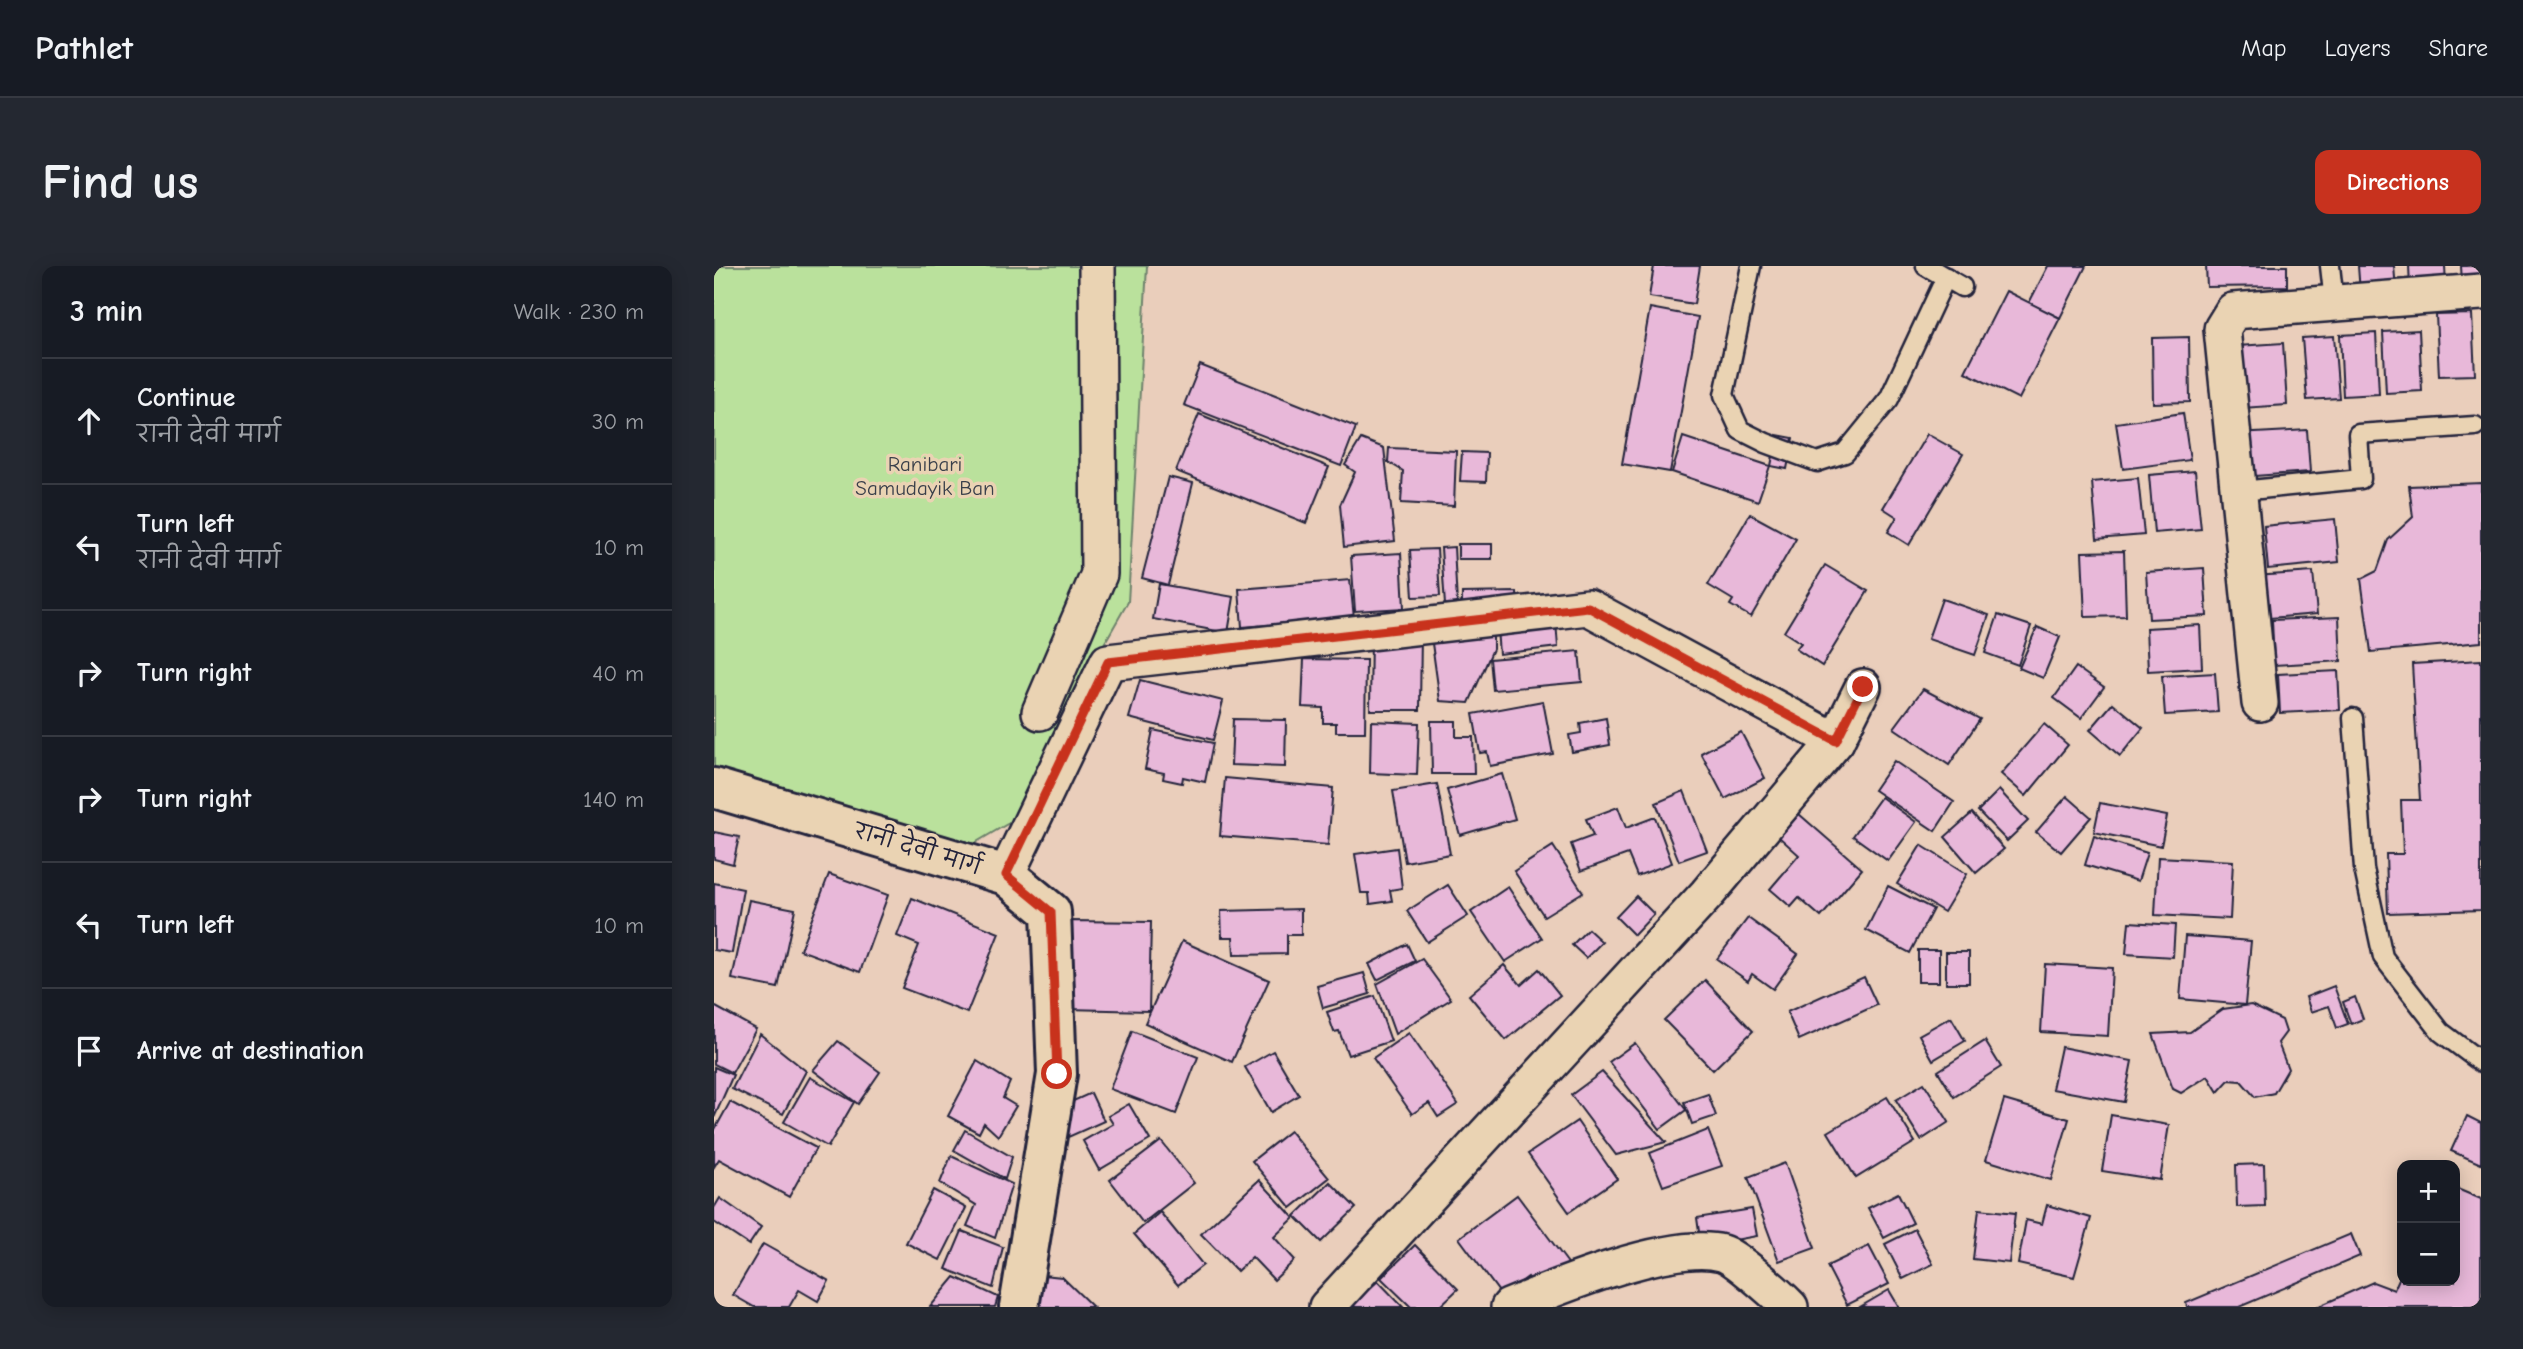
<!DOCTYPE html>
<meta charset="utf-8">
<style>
body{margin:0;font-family:"Comic Neue","Playpen Sans Deva",sans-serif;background:#242831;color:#f1f3f6}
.controls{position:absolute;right:21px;bottom:21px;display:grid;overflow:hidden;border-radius:14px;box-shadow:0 4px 18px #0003}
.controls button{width:63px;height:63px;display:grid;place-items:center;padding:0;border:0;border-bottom:2px solid #363941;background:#171b24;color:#f1f3f6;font:35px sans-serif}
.stop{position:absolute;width:21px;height:21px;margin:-16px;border:5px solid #c8321e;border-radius:50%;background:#fff}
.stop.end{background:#c8321e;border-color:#fff;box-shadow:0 2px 7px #0008}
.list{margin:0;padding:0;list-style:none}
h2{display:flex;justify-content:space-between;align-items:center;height:91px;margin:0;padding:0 28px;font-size:30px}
h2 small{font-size:23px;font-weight:400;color:#9ea1a6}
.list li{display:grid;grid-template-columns:46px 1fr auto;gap:21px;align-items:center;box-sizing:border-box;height:126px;padding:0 28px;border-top:2px solid #363941}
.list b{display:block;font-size:26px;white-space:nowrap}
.list p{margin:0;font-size:23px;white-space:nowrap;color:#9ea1a6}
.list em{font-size:23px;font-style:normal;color:#9ea1a6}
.icon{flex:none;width:38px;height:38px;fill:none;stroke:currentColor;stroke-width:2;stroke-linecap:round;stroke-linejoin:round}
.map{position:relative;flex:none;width:1767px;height:1041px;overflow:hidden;border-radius:14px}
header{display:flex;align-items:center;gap:42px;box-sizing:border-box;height:98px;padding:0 35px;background:#171b24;border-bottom:2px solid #363941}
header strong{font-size:33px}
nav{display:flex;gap:38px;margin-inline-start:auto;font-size:24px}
.intro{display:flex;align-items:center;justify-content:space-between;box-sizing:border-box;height:168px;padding:0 42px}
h1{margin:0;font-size:49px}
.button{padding:18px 32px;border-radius:14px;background:#c8321e;color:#fff;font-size:24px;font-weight:700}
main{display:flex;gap:42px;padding:0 42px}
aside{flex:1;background:#171b24;border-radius:14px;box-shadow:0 4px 18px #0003}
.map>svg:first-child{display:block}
.green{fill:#bae19c;stroke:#6e826c;stroke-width:2}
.building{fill:#e8b8d9;stroke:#22223b;stroke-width:2}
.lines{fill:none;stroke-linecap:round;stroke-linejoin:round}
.lane-casing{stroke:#22223b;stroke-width:23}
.street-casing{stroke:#22223b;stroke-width:40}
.secondary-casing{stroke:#22223b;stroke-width:44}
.lane{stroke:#ead3b3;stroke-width:18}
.street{stroke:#ead3b3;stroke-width:35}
.secondary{stroke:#ead3b3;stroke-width:38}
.route{stroke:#c8321e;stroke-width:9}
.labels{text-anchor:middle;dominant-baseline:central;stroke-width:7;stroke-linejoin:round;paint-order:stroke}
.park-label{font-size:21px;fill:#393f4a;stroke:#ead3b3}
.street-label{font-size:21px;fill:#22223b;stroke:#ead3b3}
</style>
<header>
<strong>Pathlet</strong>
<nav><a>Map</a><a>Layers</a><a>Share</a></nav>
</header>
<div class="intro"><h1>Find us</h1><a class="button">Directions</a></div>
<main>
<aside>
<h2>3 min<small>Walk · 230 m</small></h2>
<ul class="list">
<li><svg class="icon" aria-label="ahead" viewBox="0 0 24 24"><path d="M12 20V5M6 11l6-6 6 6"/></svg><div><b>Continue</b><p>रानी देवी मार्ग</p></div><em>30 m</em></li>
<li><svg class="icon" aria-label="left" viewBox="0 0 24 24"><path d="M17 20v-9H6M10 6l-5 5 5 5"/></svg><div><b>Turn left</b><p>रानी देवी मार्ग</p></div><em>10 m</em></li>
<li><svg class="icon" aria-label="right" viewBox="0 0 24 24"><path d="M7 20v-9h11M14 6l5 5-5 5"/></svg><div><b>Turn right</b></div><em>40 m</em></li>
<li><svg class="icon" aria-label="right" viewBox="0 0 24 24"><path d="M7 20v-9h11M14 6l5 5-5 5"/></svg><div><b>Turn right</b></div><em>140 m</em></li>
<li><svg class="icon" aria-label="left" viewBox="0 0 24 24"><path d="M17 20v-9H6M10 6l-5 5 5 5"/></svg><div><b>Turn left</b></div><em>10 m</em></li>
<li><svg class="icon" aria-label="arrive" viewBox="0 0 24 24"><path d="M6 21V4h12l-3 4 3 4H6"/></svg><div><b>Arrive at destination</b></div></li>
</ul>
</aside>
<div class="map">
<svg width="1767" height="1041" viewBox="0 0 1767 1041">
<rect width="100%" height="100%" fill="#eacebb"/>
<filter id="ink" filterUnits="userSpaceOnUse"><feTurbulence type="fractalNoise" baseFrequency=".0143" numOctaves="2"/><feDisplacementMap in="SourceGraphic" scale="14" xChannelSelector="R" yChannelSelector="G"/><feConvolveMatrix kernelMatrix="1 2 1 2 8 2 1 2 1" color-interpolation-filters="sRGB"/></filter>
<g filter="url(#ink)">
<!-- green -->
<path class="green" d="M 0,0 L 433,0 L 414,336 L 350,448 L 300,554 L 242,588 L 0,502 Z"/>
<!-- building -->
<g class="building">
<path d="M 940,0 L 986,0 L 980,38 L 935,31 Z"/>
<path d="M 1334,0 L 1372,0 L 1346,52 L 1315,37 Z"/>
<path d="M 1492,0 L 1573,0 L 1573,20 L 1493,21 Z"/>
<path d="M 1644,0 L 1680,0 L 1682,24 L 1646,26 Z"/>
<path d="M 1695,0 L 1731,0 L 1732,19 L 1696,20 Z"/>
<path d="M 1747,0 L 1767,0 L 1767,15 L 1748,16 Z"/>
<path d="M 1292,25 L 1346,52 L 1305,133 L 1251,106 Z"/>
<path d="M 936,42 L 984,51 L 956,206 L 908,198 Z"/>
<path d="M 1758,48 L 1761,109 L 1725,110 L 1722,49 Z"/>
<path d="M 1705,64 L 1708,125 L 1672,127 L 1669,66 Z"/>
<path d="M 1662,67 L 1665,128 L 1629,130 L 1626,69 Z"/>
<path d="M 1620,70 L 1625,132 L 1593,134 L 1588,72 Z"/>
<path d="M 1475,71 L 1476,136 L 1439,137 L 1438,72 Z"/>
<path d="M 1569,77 L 1573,139 L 1528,142 L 1524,80 Z"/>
<path d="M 486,99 L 642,161 L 627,200 L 470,139 Z"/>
<path d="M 1469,147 L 1476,194 L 1409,203 L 1402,157 Z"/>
<path d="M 485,148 L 615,201 L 592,257 L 462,205 Z"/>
<path d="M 1593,164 L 1596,206 L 1526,211 L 1523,168 Z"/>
<path d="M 1213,168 L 1249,188 L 1195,279 L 1174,266 L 1183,251 L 1169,242 Z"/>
<path d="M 1063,169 L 1079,172 L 1073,203 L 1057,200 Z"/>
<path d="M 969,171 L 1056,200 L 1044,235 L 958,206 Z"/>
<path d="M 647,173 L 670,182 L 681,275 L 630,281 L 626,239 L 641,206 L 631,199 Z"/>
<path d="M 675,182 L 742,185 L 740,240 L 687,237 L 689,205 L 674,196 Z"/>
<path d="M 748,186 L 773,187 L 772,216 L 746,215 Z"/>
<path d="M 1481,205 L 1487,263 L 1440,267 L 1435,209 Z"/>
<path d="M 454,211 L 479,217 L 454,319 L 428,312 Z"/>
<path d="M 1424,212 L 1430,269 L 1383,273 L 1378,216 Z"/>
<path d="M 1767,217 L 1767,376 L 1657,386 L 1647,313 L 1663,305 L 1674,274 L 1699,251 L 1695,220 Z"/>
<path d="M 1036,248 L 1082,273 L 1037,351 L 1016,339 L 1019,334 L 994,319 Z"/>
<path d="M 1621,253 L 1625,296 L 1554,303 L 1550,260 Z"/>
<rect x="744" y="278" width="34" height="15"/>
<path d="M 740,281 L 743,338 L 731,339 L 727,282 Z"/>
<path d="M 723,283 L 726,330 L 699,331 L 696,284 Z"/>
<path d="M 1410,285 L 1412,350 L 1371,351 L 1368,286 Z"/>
<path d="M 687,287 L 690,342 L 641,345 L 637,290 Z"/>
<path d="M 1111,299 L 1154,325 L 1108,400 L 1082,383 L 1087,377 L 1070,366 Z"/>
<path d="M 1490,302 L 1493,350 L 1435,353 L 1432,306 Z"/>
<path d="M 1599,306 L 1603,348 L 1544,353 L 1540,310 Z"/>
<path d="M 636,314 L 640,352 L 528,361 L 525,323 Z"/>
<path d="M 445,318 L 520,331 L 514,367 L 439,353 Z"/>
<path d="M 803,326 L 804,345 L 748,347 L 748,327 Z"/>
<path d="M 1228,333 L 1275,349 L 1261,389 L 1214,373 Z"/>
<path d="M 1284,349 L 1317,360 L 1304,399 L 1271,387 Z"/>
<path d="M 1625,351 L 1627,395 L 1560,399 L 1558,354 Z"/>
<path d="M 842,356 L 844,381 L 785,388 L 783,363 Z"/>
<path d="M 1486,359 L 1488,402 L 1434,405 L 1432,362 Z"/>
<path d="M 779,361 L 779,383 L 755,437 L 726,435 L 716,363 Z"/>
<path d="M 1323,361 L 1346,371 L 1329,412 L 1305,402 Z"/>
<path d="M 657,367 L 707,367 L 706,444 L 656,444 Z"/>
<path d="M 865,385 L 868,416 L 779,424 L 776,393 Z"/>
<path d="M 590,393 L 652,394 L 651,466 L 622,466 L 622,457 L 609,457 L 609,442 L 588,441 Z"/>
<path d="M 1767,394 L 1767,644 L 1674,647 L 1672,588 L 1689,588 L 1687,534 L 1706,534 L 1698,398 Z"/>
<path d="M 1362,401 L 1390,421 L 1367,452 L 1340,432 Z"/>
<path d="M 1624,405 L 1626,444 L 1566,447 L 1564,408 Z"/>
<path d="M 1501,407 L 1504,446 L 1451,449 L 1448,410 Z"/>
<path d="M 426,414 L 509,435 L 499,474 L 415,452 Z"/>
<path d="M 1209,423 L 1266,453 L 1235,499 L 1180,462 Z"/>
<path d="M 829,435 L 839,488 L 776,500 L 773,486 L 766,487 L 759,448 Z"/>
<path d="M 1399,437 L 1429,462 L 1406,490 L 1376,464 Z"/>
<path d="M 892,452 L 896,479 L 858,486 L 855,469 L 867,467 L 866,457 Z"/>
<path d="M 519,453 L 572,454 L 571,501 L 517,499 Z"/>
<path d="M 657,455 L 705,457 L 703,509 L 656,507 Z"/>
<path d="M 717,455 L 742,455 L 742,471 L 759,471 L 760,508 L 718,508 Z"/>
<path d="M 1330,458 L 1354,479 L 1312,530 L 1287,508 Z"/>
<path d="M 439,464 L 499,477 L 491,516 L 469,511 L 468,517 L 449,513 L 450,507 L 431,503 Z"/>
<path d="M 1027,466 L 1051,512 L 1011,533 L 987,487 Z"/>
<path d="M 1180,495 L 1240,536 L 1221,565 L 1160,524 Z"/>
<path d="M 788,508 L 801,553 L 746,569 L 733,524 Z"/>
<path d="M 511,512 L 619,522 L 614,579 L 506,570 Z"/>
<path d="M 723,518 L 736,588 L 691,596 L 679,525 Z"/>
<path d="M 1285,524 L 1314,555 L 1293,575 L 1264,545 Z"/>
<path d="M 970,525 L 993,585 L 965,595 L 942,537 Z"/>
<path d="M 1353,530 L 1377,551 L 1347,586 L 1322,566 Z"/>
<path d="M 1167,531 L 1202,556 L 1174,595 L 1139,570 Z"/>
<path d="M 1386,537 L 1453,550 L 1447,580 L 1380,566 Z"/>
<path d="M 904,541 L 912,562 L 941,551 L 958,597 L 923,610 L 914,588 L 867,605 L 857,578 L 879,570 L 872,553 Z"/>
<path d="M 1258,547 L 1290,583 L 1262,607 L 1231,571 Z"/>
<path d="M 1085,548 L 1148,603 L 1107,651 L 1085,632 L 1077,641 L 1056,623 L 1085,589 L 1065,571 Z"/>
<path d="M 0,566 L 25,571 L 19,598 L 0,593 Z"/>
<path d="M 1380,570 L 1433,587 L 1424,615 L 1371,599 Z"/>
<path d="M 1207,579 L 1253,608 L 1230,646 L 1183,618 Z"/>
<path d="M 839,580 L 869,626 L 830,650 L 800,605 Z"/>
<path d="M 683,582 L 688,622 L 676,624 L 678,635 L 656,638 L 655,627 L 647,627 L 641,588 Z"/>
<path d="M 1444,591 L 1519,595 L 1516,653 L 1441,649 Z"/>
<path d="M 115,608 L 174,629 L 146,706 L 86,684 Z"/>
<path d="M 0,617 L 29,623 L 18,687 L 0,684 Z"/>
<path d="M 734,619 L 754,650 L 713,676 L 693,645 Z"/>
<path d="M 1174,620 L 1219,643 L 1196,687 L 1152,664 Z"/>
<path d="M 794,621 L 828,672 L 791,696 L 757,646 Z"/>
<path d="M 922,630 L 940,648 L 920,669 L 902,651 Z"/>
<path d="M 198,632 L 285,667 L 253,747 L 188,722 L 205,679 L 183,670 Z"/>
<path d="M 35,634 L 81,643 L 64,722 L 18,713 Z"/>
<path d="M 587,643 L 587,669 L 573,669 L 573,688 L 520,689 L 519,671 L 508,671 L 507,645 Z"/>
<path d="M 1034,652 L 1084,688 L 1059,723 L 1038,708 L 1034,715 L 1003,693 Z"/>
<path d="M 355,655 L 437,656 L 435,745 L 353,743 Z"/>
<path d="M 1415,656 L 1461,659 L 1459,691 L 1412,688 Z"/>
<path d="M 874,663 L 888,676 L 872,692 L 858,679 Z"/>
<path d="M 1471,670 L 1537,675 L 1531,739 L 1466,733 Z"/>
<path d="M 468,675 L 555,714 L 518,796 L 431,757 Z"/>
<path d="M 693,678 L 701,695 L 663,714 L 655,698 Z"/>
<rect x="1204" y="684" width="21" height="32"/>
<rect x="1232" y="686" width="23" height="31"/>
<path d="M 708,693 L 737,733 L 681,768 L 663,718 Z"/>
<path d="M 1331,698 L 1398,702 L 1394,770 L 1327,766 Z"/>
<path d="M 790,699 L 807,719 L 825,703 L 846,729 L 792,774 L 755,729 Z"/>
<path d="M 650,707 L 656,728 L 609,742 L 603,720 Z"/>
<path d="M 1150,711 L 1163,739 L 1085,774 L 1073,746 Z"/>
<path d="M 991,714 L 1039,765 L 999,804 L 950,754 Z"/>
<path d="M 1620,720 L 1634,758 L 1623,762 L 1615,740 L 1597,746 L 1592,731 Z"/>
<path d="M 661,730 L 677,775 L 634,789 L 625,765 L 620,766 L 613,746 Z"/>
<path d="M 1641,731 L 1649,753 L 1637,758 L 1629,736 Z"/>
<path d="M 1537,739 L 1568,754 L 1572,766 L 1564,777 L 1574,803 L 1560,827 L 1541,831 L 1527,815 L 1515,814 L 1504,826 L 1494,810 L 1467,827 L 1459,823 L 1439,768 L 1476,766 L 1509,743 Z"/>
<path d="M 0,740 L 42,763 L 18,807 L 0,798 Z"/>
<path d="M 1237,751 L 1251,775 L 1219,794 L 1205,769 Z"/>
<path d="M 418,765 L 484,791 L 462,848 L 396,823 Z"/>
<path d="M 695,767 L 744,838 L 724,851 L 715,837 L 698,848 L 659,792 Z"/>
<path d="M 46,768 L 92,805 L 69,848 L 18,823 Z"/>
<path d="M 124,775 L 166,806 L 144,838 L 99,804 Z"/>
<path d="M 1271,775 L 1287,801 L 1240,831 L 1224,805 Z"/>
<path d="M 921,777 L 972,844 L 946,863 L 895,796 Z"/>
<path d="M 1347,781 L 1418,795 L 1410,836 L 1338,823 Z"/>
<path d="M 559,785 L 585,829 L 557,846 L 531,801 Z"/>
<path d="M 263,795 L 296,816 L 289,832 L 302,840 L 284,870 L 270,857 L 265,867 L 234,850 Z"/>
<path d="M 0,801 L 19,809 L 0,852 Z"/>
<path d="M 888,806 L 952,876 L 902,889 L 857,829 Z"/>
<path d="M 96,811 L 140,836 L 114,881 L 70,856 Z"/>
<path d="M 1210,817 L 1235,856 L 1207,874 L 1182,834 Z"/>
<path d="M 377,827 L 390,855 L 352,872 L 339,844 Z"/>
<path d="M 994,828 L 1002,850 L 978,858 L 970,836 Z"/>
<path d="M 1173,831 L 1201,876 L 1142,912 L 1114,866 Z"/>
<path d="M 1290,834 L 1355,853 L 1337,914 L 1272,894 Z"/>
<path d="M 16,836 L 102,882 L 75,931 L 5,893 L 0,901 L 0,865 Z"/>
<path d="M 415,838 L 436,874 L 385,904 L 369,875 L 399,858 L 394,850 Z"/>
<path d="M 1397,849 L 1455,859 L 1446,914 L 1388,905 Z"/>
<path d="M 1753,850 L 1767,857 L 1767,898 L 1737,885 Z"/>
<path d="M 863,855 L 903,913 L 855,946 L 814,888 Z"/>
<path d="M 251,864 L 298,891 L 291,913 L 240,884 Z"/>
<path d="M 994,864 L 1008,900 L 949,920 L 936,887 Z"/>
<path d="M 576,865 L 615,912 L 577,942 L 538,895 Z"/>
<path d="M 447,875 L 480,917 L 429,957 L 396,914 Z"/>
<path d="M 237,890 L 298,918 L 281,972 L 253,960 L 262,939 L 226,917 Z"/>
<path d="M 1071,897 L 1101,982 L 1065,995 L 1034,911 Z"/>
<path d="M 1550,898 L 1551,940 L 1523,941 L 1522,899 Z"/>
<path d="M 545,914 L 580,952 L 560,971 L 581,994 L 560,1014 L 538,991 L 523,1005 L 487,968 Z"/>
<path d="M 616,916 L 642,942 L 607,976 L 581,950 Z"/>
<path d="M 1741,922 L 1767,933 L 1767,1041 L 1603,1041 L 1659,1016 L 1680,1024 L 1688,1006 L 1688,1015 L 1741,1015 Z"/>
<path d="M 219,924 L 252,942 L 226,994 L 192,977 Z"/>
<path d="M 1184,927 L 1199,957 L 1170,972 L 1154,942 Z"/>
<path d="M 803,929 L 856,1000 L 824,1024 L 814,1011 L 788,1030 L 745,972 Z"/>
<path d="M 6,932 L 47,961 L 35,979 L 0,956 L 0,942 Z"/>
<path d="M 1333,939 L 1377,952 L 1360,1011 L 1304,998 L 1312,954 L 1328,958 Z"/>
<path d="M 1038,943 L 1043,970 L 987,980 L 983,952 Z"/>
<path d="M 1265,943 L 1301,947 L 1295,997 L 1259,993 Z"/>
<path d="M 446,946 L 489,999 L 464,1019 L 420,968 Z"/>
<path d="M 1201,963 L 1219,998 L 1189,1013 L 1171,978 Z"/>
<path d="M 248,965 L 289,981 L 279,1022 L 232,1003 Z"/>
<path d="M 1637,968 L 1646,990 L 1525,1041 L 1473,1041 L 1472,1037 Z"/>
<path d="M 49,978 L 115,1015 L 104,1035 L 85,1024 L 75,1041 L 40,1041 L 19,1029 Z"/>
<path d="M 701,979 L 744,1023 L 725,1041 L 697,1041 L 667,1012 Z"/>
<path d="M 1155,980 L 1175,1018 L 1133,1039 L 1113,1000 Z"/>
<path d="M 329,1009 L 348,1011 L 379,1041 L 323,1041 Z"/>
<path d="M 241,1011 L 284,1031 L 281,1041 L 216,1041 Z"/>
<path d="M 664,1015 L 689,1041 L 635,1041 Z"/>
<path d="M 1175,1024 L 1185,1041 L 1146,1041 Z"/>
</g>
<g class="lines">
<!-- lane casing -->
<g class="lane-casing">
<g id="lane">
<path d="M 1037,0 L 1010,129 L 1026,164 L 1052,177 L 1103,196 L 1131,187 L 1175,133 L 1232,11"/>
<path d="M 1212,0 L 1248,21"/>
<path d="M 1616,0 L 1620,36"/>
<path d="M 1526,225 L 1647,213 L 1644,168 L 1761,160"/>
<path d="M 1639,452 L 1650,603 L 1669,691 L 1727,766 L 1767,796"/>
</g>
</g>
<!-- street casing -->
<g class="street-casing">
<g id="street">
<path d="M 1546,437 L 1508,63 L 1519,45 L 1767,26"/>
<path d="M 326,446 L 385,308 L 383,0"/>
<path d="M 292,609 L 394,396 L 874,341 L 1122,475"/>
<path d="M 613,1041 L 993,628 L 1122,475 L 1149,421"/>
<path d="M 795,1041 C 843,1021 958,974 1008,987 C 1022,991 1065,1030 1076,1041"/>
</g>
</g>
<!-- secondary casing -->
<g class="secondary-casing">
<path id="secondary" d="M 0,522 L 292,609 L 337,646 L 343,808 L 305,1041"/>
</g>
<!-- lane -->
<use href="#lane" class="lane"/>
<!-- street -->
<use href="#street" class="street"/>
<!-- secondary -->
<use href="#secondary" class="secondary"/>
</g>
</g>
<g class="lines" filter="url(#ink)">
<!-- route -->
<path class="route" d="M 343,808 L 337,646 L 292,609 L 394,396 L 874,341 L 1122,475 L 1149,421"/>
</g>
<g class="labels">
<!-- park labels -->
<g class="park-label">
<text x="211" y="198">Ranibari<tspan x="211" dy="24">Samudayik Ban</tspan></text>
</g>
<!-- street labels -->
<g class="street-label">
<text transform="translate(204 583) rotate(17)">रानी देवी मार्ग</text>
</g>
</g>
</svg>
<div class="controls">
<button>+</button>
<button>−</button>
</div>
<div class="stop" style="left:343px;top:808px"></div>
<div class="stop end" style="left:1149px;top:421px"></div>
</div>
</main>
